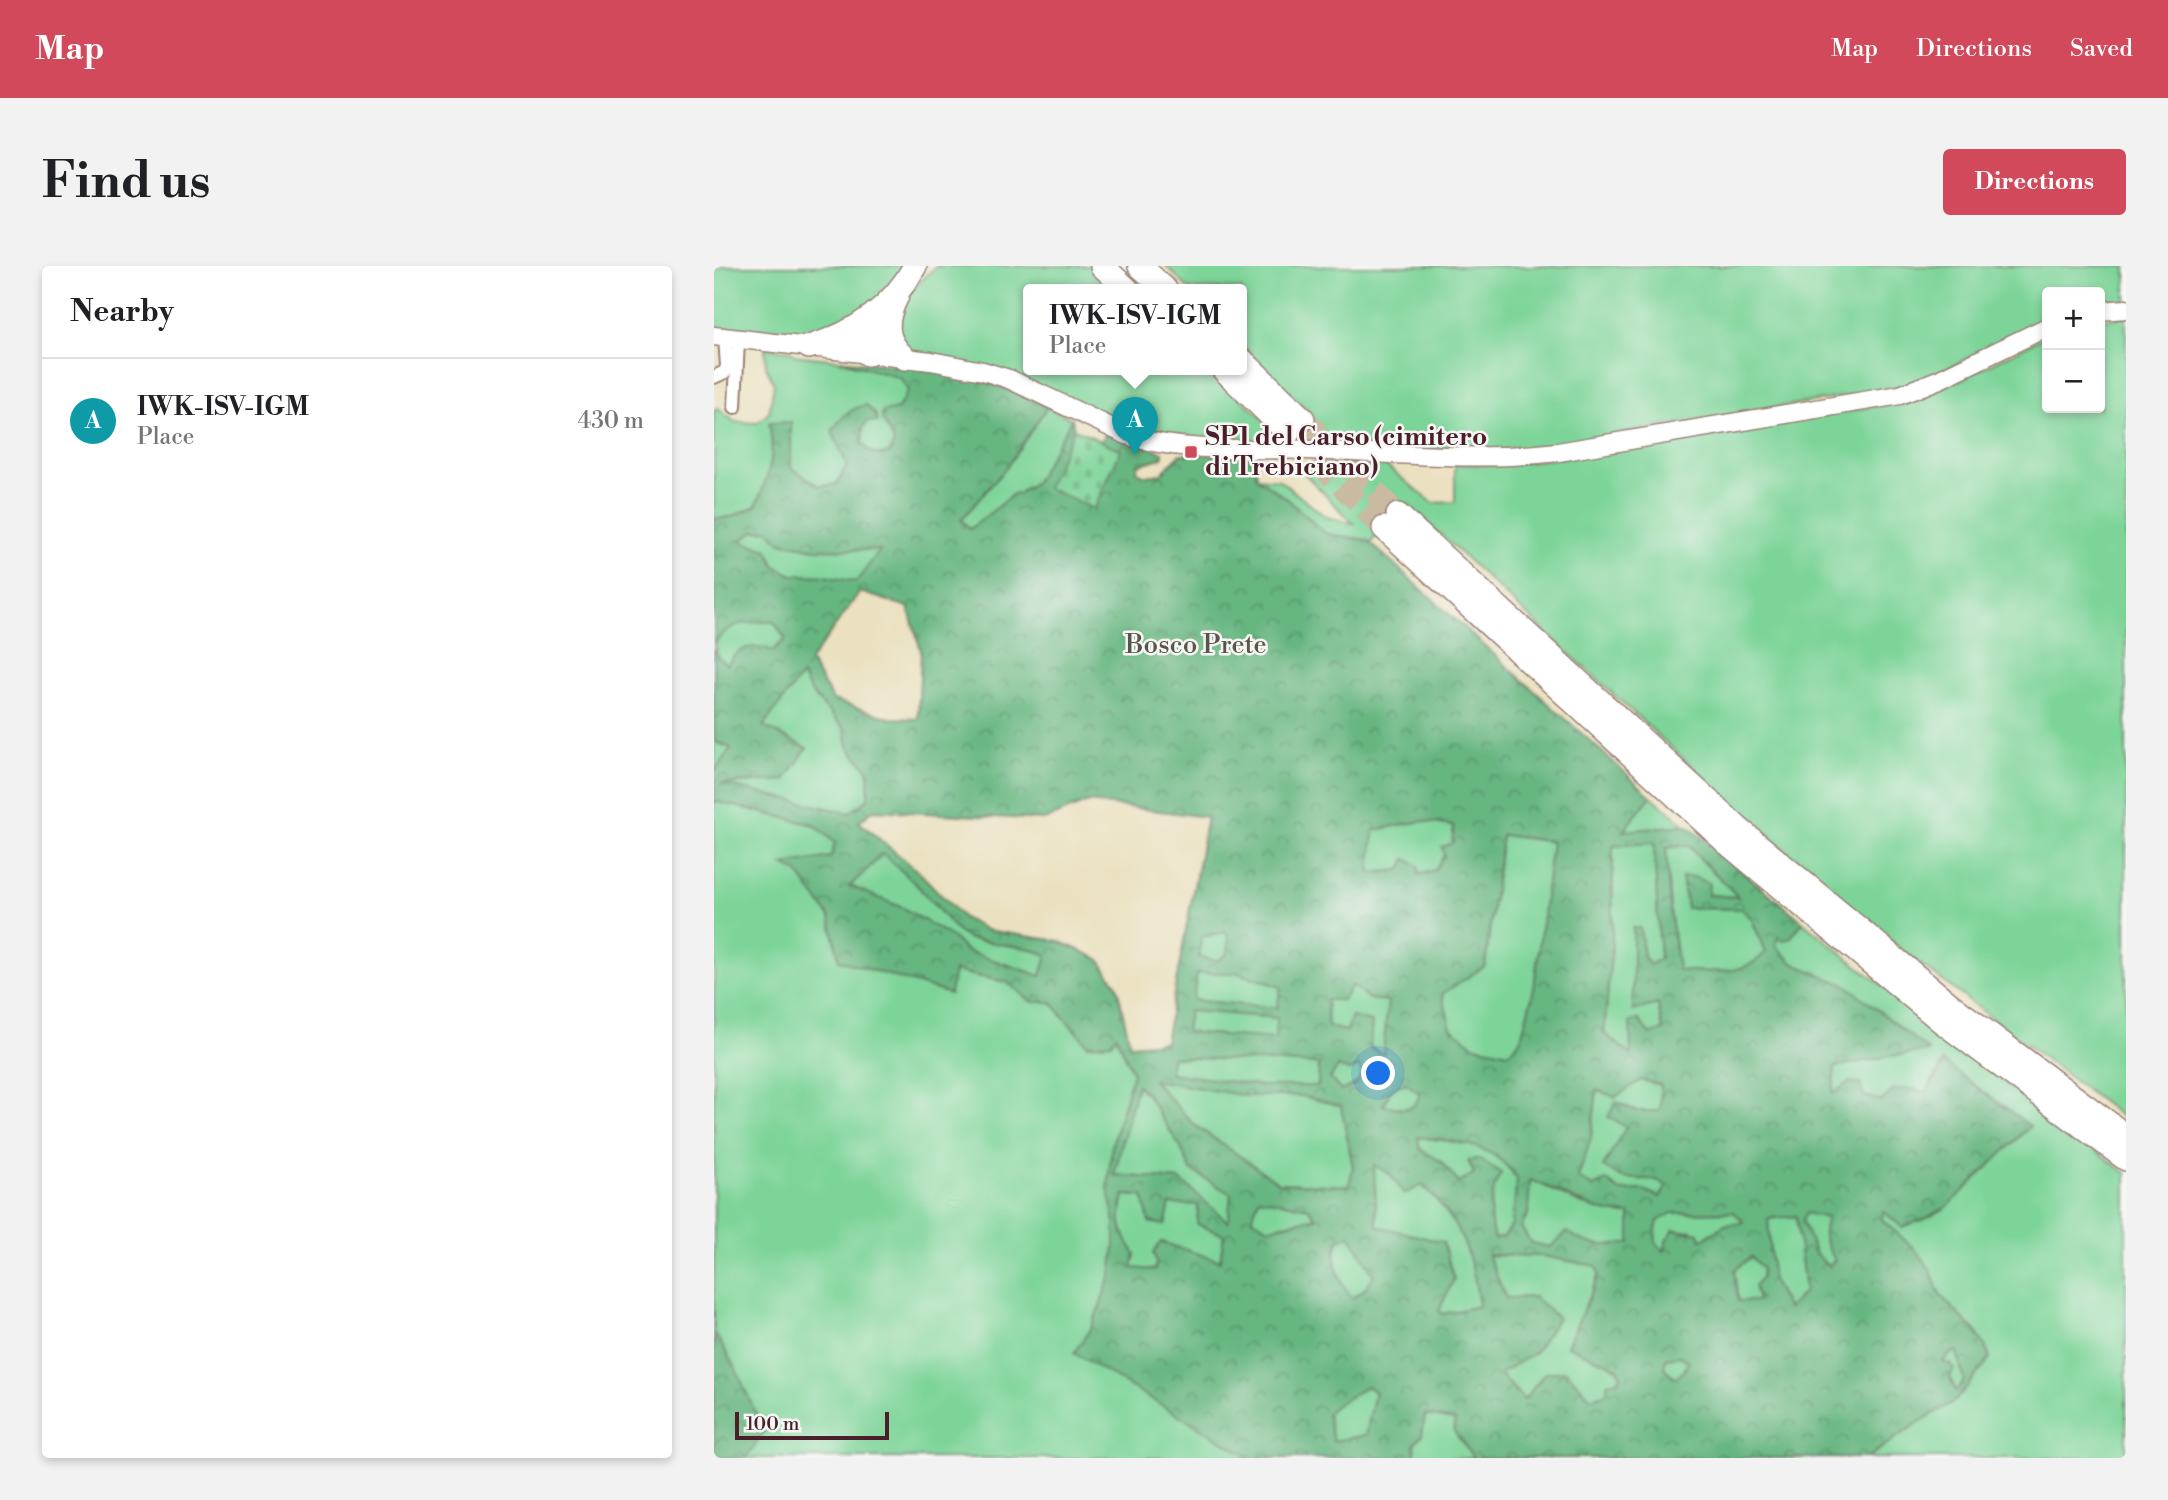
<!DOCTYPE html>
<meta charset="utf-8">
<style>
body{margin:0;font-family:"Libre Bodoni",serif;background:#f2f2f2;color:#202124}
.controls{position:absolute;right:21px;top:21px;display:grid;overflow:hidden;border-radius:7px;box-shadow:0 4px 10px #0003}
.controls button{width:63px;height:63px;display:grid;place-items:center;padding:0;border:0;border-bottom:2px solid #e0e0e0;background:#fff;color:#202124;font:35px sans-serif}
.scale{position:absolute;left:21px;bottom:18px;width:154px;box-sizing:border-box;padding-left:7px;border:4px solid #4a1f2b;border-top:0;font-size:19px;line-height:24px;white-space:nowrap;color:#4a1f2b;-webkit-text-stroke:5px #f6f6f2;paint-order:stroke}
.you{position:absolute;left:665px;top:808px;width:24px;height:24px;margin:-18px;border:5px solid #fff;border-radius:50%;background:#1a73e8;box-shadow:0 0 0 10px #1a73e833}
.badge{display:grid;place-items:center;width:46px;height:46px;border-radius:50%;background:#d1495b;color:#fff;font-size:23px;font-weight:700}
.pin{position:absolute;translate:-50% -58px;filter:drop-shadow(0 2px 4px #0008)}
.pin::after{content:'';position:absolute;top:37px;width:24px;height:21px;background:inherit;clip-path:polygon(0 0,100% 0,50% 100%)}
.popup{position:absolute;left:309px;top:18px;width:224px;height:91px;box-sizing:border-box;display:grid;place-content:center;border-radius:7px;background:#fff;filter:drop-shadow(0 2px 5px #0005);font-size:23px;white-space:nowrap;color:#757577}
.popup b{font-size:26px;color:#202124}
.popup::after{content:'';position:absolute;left:50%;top:100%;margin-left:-14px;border:14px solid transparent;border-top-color:#fff}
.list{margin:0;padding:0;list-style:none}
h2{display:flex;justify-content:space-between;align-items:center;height:91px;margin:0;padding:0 28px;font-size:30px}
h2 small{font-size:23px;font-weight:400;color:#757577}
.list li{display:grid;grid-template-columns:46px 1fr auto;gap:21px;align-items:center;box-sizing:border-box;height:126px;padding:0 28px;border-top:2px solid #e0e0e0}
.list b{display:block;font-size:26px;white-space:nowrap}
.list p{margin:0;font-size:23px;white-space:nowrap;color:#757577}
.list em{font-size:23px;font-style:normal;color:#757577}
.map{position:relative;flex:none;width:1412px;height:1192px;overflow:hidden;border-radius:7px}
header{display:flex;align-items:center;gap:42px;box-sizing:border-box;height:98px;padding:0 35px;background:#d1495b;color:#fff}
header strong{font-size:33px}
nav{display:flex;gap:38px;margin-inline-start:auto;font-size:24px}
.intro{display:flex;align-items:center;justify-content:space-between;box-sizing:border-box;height:168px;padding:0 42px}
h1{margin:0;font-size:49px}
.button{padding:18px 32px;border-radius:7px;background:#d1495b;color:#fff;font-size:24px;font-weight:700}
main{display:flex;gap:42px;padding:0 42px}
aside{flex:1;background:#fff;border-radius:7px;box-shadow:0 4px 10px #0003}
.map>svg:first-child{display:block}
.green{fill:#7dd498;stroke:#647a62;stroke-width:2}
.forest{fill:url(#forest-crowns);stroke:#586a56;stroke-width:2;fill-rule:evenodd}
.cemetery{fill:url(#cemetery-stones);stroke:#647a62;stroke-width:2}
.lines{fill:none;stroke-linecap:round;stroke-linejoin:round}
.motorway-tunnel{stroke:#cbbaa2;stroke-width:23;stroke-dasharray:23 11;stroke-linecap:butt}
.minor-casing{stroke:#9a8076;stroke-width:16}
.secondary-casing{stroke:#9a8076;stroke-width:21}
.motorway-casing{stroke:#9a8076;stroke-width:26}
.minor{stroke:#fff;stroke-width:12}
.secondary{stroke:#fff;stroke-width:18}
.motorway{stroke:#fff;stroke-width:23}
.poi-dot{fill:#d1495b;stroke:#f6f6f2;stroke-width:2.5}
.labels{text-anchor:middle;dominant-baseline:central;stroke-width:5;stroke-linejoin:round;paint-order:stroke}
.poi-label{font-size:26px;font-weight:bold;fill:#4a1f2b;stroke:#f6f6f2;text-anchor:start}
.park-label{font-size:26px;fill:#59554c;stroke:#f6f6f2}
</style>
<header>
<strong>Map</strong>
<nav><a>Map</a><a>Directions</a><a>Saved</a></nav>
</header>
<div class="intro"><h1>Find us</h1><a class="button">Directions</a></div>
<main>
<aside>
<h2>Nearby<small></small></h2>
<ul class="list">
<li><span class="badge" style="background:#0f9aa8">A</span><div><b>IWK-ISV-IGM</b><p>Place</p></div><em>430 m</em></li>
</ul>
</aside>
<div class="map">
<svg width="1412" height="1192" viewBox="0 0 1412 1192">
<defs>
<pattern id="forest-crowns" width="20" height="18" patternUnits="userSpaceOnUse" patternTransform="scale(1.75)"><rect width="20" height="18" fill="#66b680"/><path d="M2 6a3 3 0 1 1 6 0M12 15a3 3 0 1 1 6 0" fill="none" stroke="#569369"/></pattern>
<pattern id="cemetery-stones" width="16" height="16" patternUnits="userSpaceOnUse" patternTransform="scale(1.75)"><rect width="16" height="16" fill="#7dd498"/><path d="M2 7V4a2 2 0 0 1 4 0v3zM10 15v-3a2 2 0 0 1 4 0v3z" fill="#6eb683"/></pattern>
</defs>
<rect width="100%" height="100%" fill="#f6f6f2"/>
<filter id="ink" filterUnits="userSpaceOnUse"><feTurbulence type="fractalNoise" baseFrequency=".0143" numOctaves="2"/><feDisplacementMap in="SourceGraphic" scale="14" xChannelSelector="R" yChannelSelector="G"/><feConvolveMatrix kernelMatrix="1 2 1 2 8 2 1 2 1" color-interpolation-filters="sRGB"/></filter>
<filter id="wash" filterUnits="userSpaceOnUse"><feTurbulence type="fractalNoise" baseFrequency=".00686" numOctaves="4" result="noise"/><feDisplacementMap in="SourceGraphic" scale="28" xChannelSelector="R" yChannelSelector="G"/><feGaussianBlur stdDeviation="1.57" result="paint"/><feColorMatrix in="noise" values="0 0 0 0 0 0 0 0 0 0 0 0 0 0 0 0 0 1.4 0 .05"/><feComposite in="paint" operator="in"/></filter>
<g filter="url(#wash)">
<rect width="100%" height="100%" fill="#ebe1c0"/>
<!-- green -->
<g class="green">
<path d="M 9,0 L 193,0 L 157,42 L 96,74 L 0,62 L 0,6 Z"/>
<path d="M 223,0 L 382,0 L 404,23 L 314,23 L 314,103 L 495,103 L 569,172 L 595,146 L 528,80 L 528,23 L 475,23 L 452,0 L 1412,0 L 1412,36 L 1386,38 L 1386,26 L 1333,26 L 1333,54 L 1226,106 L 1187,121 L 802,185 L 508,176 L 442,171 L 196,86 L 180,62 L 195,26 Z"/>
<path d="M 1412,50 L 1412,854 L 1180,678 L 1027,546 L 694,239 L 656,277 L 653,274 L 612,268 L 572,232 L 543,212 L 565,214 L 612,251 L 640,258 L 591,208 L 596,199 L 605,192 L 665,194 L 719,237 L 741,236 L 741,198 L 790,199 L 953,178 L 1173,138 L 1246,114 L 1333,69 L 1333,142 L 1386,142 L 1386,54 Z"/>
<path d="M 51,82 L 76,85 L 80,89 L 125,94 L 186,112 L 194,124 L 184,143 L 168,153 L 180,175 L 176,187 C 163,191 156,188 148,177 L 149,161 L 154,155 L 163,155 L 152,139 L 133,199 L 123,218 L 105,220 L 77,202 L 76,157 L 59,180 L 56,206 L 42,240 L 17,251 L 0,253 L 0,144 L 4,143 L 21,156 L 43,157 L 55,147 L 60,118 L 52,101 Z"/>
<path d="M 333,141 L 358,153 L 321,216 L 302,229 L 300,227 L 257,264 L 247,254 L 292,202 Z"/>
<path d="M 54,264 L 66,276 L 102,283 L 167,284 L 142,316 L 110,310 L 78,309 L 60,299 L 27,275 L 40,265 Z"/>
<path d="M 27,356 L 60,356 L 72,374 L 58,385 C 43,377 27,391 13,399 L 4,391 L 0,378 L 9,365 Z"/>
<path d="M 87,408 L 99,429 L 131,463 L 134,480 L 155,505 L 154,533 L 135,547 L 4,518 L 71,514 L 49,460 Z"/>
<path d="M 0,475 L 17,482 L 0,506 Z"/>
<path d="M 937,530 L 971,559 L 908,566 Z"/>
<path d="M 0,535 L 101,559 L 121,577 L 117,591 L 83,606 L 116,651 L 125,694 L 236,727 L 239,705 L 293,716 L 318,736 L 337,736 L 374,779 L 401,768 L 419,807 L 398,879 L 394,922 L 401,956 L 401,981 L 397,1010 L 386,1040 L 377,1062 L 360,1087 L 537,1192 L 28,1192 L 0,1079 Z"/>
<path d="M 708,555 L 740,560 L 738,577 L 721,604 L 704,609 L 686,604 L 656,608 L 660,564 Z"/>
<path d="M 788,569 L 838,576 L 820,722 L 807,774 L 794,787 L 761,780 L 737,762 L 727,727 L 771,700 Z"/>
<path d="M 940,576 L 946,692 L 936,699 L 930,691 L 926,663 L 919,744 L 944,738 L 949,765 L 936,769 L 925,754 L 917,790 L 890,767 L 898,679 L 899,580 Z"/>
<path d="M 974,579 C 989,598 1008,613 1024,631 L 994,629 L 968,611 L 973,642 L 1028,643 L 1037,652 L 1052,686 C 1033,710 992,706 964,704 L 956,643 L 951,582 Z"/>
<path d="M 169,587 L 203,619 L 244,666 L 256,673 L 313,682 L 333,689 L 327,710 L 252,685 L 238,671 L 135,619 Z"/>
<path d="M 1089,656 L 1268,800 L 1412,907 L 1412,1192 L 1153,1192 L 1202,1158 L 1242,1134 L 1276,1092 L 1261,1063 L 1251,1056 L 1225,1027 L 1216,1003 L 1192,976 L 1167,954 L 1169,944 L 1211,953 L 1233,941 L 1316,860 L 1229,796 L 1212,826 L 1200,823 L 1168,835 L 1150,830 L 1119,827 L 1120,801 L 1176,790 L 1214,785 L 1133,720 L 1080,698 L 1060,679 L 1065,671 L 1075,673 Z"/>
<path d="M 512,666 L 515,674 L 513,688 L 503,695 L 485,691 L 486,670 Z"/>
<path d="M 483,707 L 524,707 L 567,721 L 563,742 L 478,734 Z"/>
<path d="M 638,719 L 655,733 L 675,735 L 670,789 L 633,765 L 614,761 L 612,734 L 629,734 Z"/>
<path d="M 475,744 L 563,752 L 561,774 L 471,766 Z"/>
<path d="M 457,790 L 605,798 L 604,820 L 548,820 L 456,807 Z"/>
<path d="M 645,800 L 648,808 L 642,818 L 627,825 L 616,813 L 624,801 Z"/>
<path d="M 438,813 L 533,830 L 588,830 L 627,840 L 639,901 L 635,920 L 565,917 L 479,858 Z"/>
<path d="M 927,814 L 947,819 L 946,845 L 922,845 L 902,836 L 912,860 L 908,912 L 943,914 L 954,920 L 946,931 L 930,924 L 906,925 L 879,921 L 864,912 L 877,871 L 883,824 L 901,831 Z"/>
<path d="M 692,817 L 707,828 L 701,839 L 690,843 L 669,839 L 678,822 Z"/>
<path d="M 423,819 L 433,829 L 467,882 L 477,904 L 517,928 L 515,957 L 466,914 L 400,909 Z"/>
<path d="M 703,871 C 744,877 778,875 803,913 L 798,959 L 789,972 L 780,973 L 775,952 L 778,923 L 754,895 L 760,907 L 745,917 L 726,895 L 706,883 Z"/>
<path d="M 659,898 L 676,908 L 690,928 L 708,919 C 746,955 759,988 765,1040 L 728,1048 L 725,1044 L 740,1013 L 663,961 Z"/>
<path d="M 816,913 C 848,928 880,949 916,948 L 916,978 C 888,980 878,981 853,967 L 836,981 L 817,977 L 806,961 L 814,948 Z"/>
<path d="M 410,929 L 429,930 L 435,956 L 451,958 L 456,938 L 484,938 L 510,969 L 506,995 L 447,976 L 441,1004 L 417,1002 L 421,988 C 406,967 404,953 410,929 Z"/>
<path d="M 545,931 L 595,942 L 602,952 L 573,957 L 555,963 L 538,953 Z"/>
<path d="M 1020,946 L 1031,957 L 1011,959 L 987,974 L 977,964 L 966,966 L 951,986 L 942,977 L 941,967 L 944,955 L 958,947 Z"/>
<path d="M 1092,946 L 1113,952 L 1121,994 L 1114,1001 L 1102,988 L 1088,955 Z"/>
<path d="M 1082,950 L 1091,1025 L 1074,1043 L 1058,1014 L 1054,952 Z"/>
<path d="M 636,969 L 660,1010 L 650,1024 L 638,1032 C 625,1016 616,994 625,973 Z"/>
<path d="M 773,989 L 829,990 L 882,1000 L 885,1008 L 854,1079 L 904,1102 L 908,1111 L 894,1127 L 877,1132 L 831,1107 L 810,1134 L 786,1108 L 821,1086 L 820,1031 L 792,1032 Z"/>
<path d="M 1037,991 L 1048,1002 L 1045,1035 L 1024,1035 L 1020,1004 Z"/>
<path d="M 1243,1085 L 1250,1115 L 1242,1126 L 1227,1097 L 1237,1087 Z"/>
<path d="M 968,1090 L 974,1097 L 970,1105 L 962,1112 L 950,1102 L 952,1092 Z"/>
<path d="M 653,1120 L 661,1126 L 653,1169 L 619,1176 L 613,1147 L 622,1139 Z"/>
<path d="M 711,1149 L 741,1154 L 740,1165 L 760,1192 L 701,1192 L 700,1178 L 708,1168 Z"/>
</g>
<!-- forest -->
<g class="forest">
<path d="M 125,94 C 172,99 222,100 267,114 C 290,121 311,130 333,141 L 292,202 L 247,254 L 256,263 L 301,227 L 303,229 L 321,216 L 358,153 L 360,163 L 334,222 L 380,243 L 407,184 L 387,176 L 392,166 L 449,186 L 449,190 L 446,192 L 424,199 L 423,206 L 432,210 L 447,208 L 466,188 L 541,190 L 543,212 L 572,232 L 612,268 L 653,274 L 937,530 L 909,565 L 971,559 L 978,563 L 1089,656 L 1075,673 L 1068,674 L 1065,671 L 1061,679 L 1080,698 L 1134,720 L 1215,785 L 1176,790 L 1121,801 L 1119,827 L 1136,816 L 1146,818 L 1150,830 L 1168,835 L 1180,823 L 1200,823 L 1212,826 L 1225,807 L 1229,796 L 1316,860 L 1233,941 L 1211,953 L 1188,961 L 1169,945 L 1168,954 C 1184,968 1206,985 1216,1004 C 1221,1012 1221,1022 1227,1029 C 1244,1051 1267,1064 1276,1092 L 1242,1134 L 1202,1158 L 1153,1192 L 760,1192 L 740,1165 L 741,1154 L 711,1149 L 708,1168 L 700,1178 L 701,1192 L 537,1192 L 360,1087 L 377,1062 L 386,1040 L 397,1010 L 401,981 L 401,956 L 394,922 L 398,879 L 419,807 L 402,769 L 397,777 L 374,779 L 337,736 L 318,736 L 293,716 L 240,705 L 236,728 L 125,694 L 116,651 L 83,606 L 69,599 L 117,591 L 121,577 L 101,559 L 0,535 L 0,506 L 17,482 L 0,475 L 0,382 L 4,391 L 13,399 C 23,382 40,376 58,385 L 72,373 L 60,356 C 33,356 17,354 0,378 L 0,253 L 17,251 L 42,240 C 55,207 62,193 55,157 L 77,156 L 77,202 L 105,220 L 123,218 L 133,199 L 118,165 C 127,152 136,142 152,139 L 162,149 L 164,156 L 154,155 L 149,161 L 148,177 C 156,188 163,191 176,187 L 180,175 L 168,153 L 168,146 L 184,143 L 194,124 L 186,112 ZM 54,264 L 66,276 L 102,283 L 166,284 L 142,316 L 110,310 L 78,309 L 60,299 L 54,284 L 27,275 L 40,265 ZM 146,326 L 194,341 L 207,385 L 204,453 L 176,452 L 119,434 L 96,395 ZM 88,409 L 99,429 L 131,463 L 134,480 L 155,505 L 154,533 L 135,547 L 7,518 L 71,514 L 93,482 L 49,460 ZM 374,536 L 493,551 L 451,776 L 416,779 L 403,720 L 385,693 L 345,675 L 272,664 L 249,652 L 205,606 L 145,556 L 159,544 L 330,554 ZM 708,555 L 740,560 L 738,577 L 728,581 L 730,589 L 721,604 L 705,609 L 704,600 L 692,593 L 686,604 L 656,607 L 660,564 ZM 788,569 L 838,575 L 820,722 L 807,774 L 794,787 L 761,780 L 737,762 L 728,728 L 771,700 ZM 940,577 L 946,692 L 936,699 L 930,691 L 926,662 L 919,662 L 919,745 L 944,738 L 949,764 L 936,769 L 925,754 L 916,756 L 917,789 L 890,767 L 898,679 L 899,580 ZM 975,579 C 989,598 1008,612 1024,631 L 994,629 L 995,617 L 980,611 L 968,611 L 973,642 L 1028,643 L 1037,652 L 1052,685 C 1033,711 992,706 964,704 L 956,643 L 952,582 ZM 169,588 L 203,619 L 244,666 L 256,673 L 313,682 L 333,689 L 327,710 L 252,685 L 238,671 L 189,642 L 136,620 ZM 512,666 L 515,674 L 513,688 L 503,695 L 485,691 L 487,671 ZM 483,707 L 524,707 L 567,721 L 563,742 L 479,734 ZM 638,719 L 655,733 L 674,735 L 669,788 L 656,782 L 658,756 L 637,751 L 633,765 L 614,761 L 612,734 L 629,734 ZM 475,745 L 563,752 L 561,773 L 472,766 ZM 457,791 L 605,798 L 604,820 L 548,820 L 456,807 ZM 645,800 L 648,808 L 642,818 L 627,825 L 616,812 L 624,801 L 635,805 ZM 439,814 L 533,830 L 588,830 L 627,840 L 639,901 L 635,920 L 565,917 L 479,858 ZM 927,814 L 947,819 L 946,845 L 922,845 L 902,836 L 894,851 L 912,861 L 889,901 L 908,912 L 943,914 L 953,920 L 946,931 L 930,924 L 906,925 L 893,915 L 879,921 L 864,912 L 877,871 L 883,824 L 901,831 ZM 692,817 L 706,828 L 701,839 L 690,843 L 669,839 L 678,822 ZM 423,819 L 433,829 L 467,882 L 477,904 L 517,928 L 514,956 L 466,914 L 400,909 ZM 704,871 C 745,877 778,875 803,913 L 798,959 L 789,971 L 780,973 C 774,948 775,929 787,907 L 766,893 L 754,894 L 760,907 L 745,917 L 726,895 L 706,883 ZM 660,899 L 676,908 L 690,928 L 708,919 C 746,955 759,988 765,1040 L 728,1048 L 725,1044 L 740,1013 L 729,976 L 663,960 ZM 816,914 C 850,925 878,949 916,948 L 916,977 C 888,980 878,982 853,966 L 836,981 L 817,977 L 807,961 L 814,948 ZM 410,929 L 429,930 L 435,956 L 451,959 L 456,938 L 484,939 L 483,958 L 510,969 L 506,995 L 447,976 L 439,987 L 442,994 L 441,1004 L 418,1002 L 421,988 C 405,966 404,954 410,929 ZM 545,932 L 595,942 L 602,952 L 555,962 L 538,952 ZM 1020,946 L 1030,957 L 1011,959 L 988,974 L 985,967 C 976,964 968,967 960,963 L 952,975 L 951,985 L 942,977 L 941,967 L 944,955 L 958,947 ZM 1092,947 L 1113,952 C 1106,969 1111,978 1121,994 L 1114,1000 L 1102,988 L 1088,955 ZM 1082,950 L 1091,1025 L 1074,1043 L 1058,1014 L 1054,953 ZM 636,969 L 660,1009 L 650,1024 L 639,1032 C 624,1017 616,993 625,974 ZM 774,989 L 829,990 L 882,1000 L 885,1009 L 853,1080 L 904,1102 L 907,1111 L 903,1115 L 893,1117 L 893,1127 L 877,1132 L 852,1105 L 831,1107 L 810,1134 L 786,1108 L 821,1086 L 844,1052 L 820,1031 L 792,1032 ZM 1037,991 L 1048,1002 L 1047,1012 L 1040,1020 L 1044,1035 L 1024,1035 L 1020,1004 ZM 1243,1085 L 1250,1115 L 1242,1125 L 1236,1111 L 1240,1103 L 1236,1098 L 1228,1096 L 1237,1087 ZM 967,1090 L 974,1097 L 970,1105 L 962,1112 L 950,1102 L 952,1092 ZM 653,1120 L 661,1126 L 652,1169 L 619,1175 L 613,1147 L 622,1139 Z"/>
<path d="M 0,1066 L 22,1103 L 50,1166 L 32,1192 L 0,1192 Z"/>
</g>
<!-- cemetery -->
<path class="cemetery" d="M 360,163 L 407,184 L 380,243 L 333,222 Z"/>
</g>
<g filter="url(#ink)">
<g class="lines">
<!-- motorway-tunnel -->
<g class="motorway-tunnel">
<path d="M 589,153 L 684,249"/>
<path d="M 579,171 L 670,262"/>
</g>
<!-- minor casing -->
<g class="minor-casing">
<g id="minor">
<path d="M 0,111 L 11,106 L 13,100 L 11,72"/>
<path d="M 21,141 L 24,74"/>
</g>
</g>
<!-- secondary casing -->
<g class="secondary-casing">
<g id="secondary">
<path d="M 1386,45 L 1412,43"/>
<path d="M 0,70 L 217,95 L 269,105 L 295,113 L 413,169 C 466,187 538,182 594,184 C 677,187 761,196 844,186 L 1186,129 L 1226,113 L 1333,61"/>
</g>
</g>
<!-- motorway casing -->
<g class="motorway-casing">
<g id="motorway">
<path d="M 388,0 L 413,23"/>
<path d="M 426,0 L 451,23"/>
<path d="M 183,30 C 171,53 169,74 191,92"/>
<path d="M 153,55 C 145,68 145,76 154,88 L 169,73 L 173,64"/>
<path d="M 95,81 C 140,68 178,42 201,0"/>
<path d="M 528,94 L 589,153"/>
<path d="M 509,103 L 574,167"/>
<path d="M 684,249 L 1024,562 L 1238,740 L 1412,870"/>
<path d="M 670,262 L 1013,577 L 1227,755 L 1412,893"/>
</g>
</g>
<!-- minor -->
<use href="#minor" class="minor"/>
<!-- secondary -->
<use href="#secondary" class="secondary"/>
<!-- motorway -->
<use href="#motorway" class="motorway"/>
</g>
</g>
<!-- markers -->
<rect class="poi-dot" x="470" y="179" width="14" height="14" rx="3.5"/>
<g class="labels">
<!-- poi labels -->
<g class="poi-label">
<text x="491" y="171">SP1 del Carso (cimitero<tspan x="491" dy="30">di Trebiciano)</tspan></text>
</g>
<!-- park labels -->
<g class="park-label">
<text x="482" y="379">Bosco Prete</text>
</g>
</g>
</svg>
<div class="controls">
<button>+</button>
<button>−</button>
</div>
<div class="scale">100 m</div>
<div class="you"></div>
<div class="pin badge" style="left:421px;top:189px;background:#0f9aa8">A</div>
<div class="popup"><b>IWK-ISV-IGM</b>Place</div>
</div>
</main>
